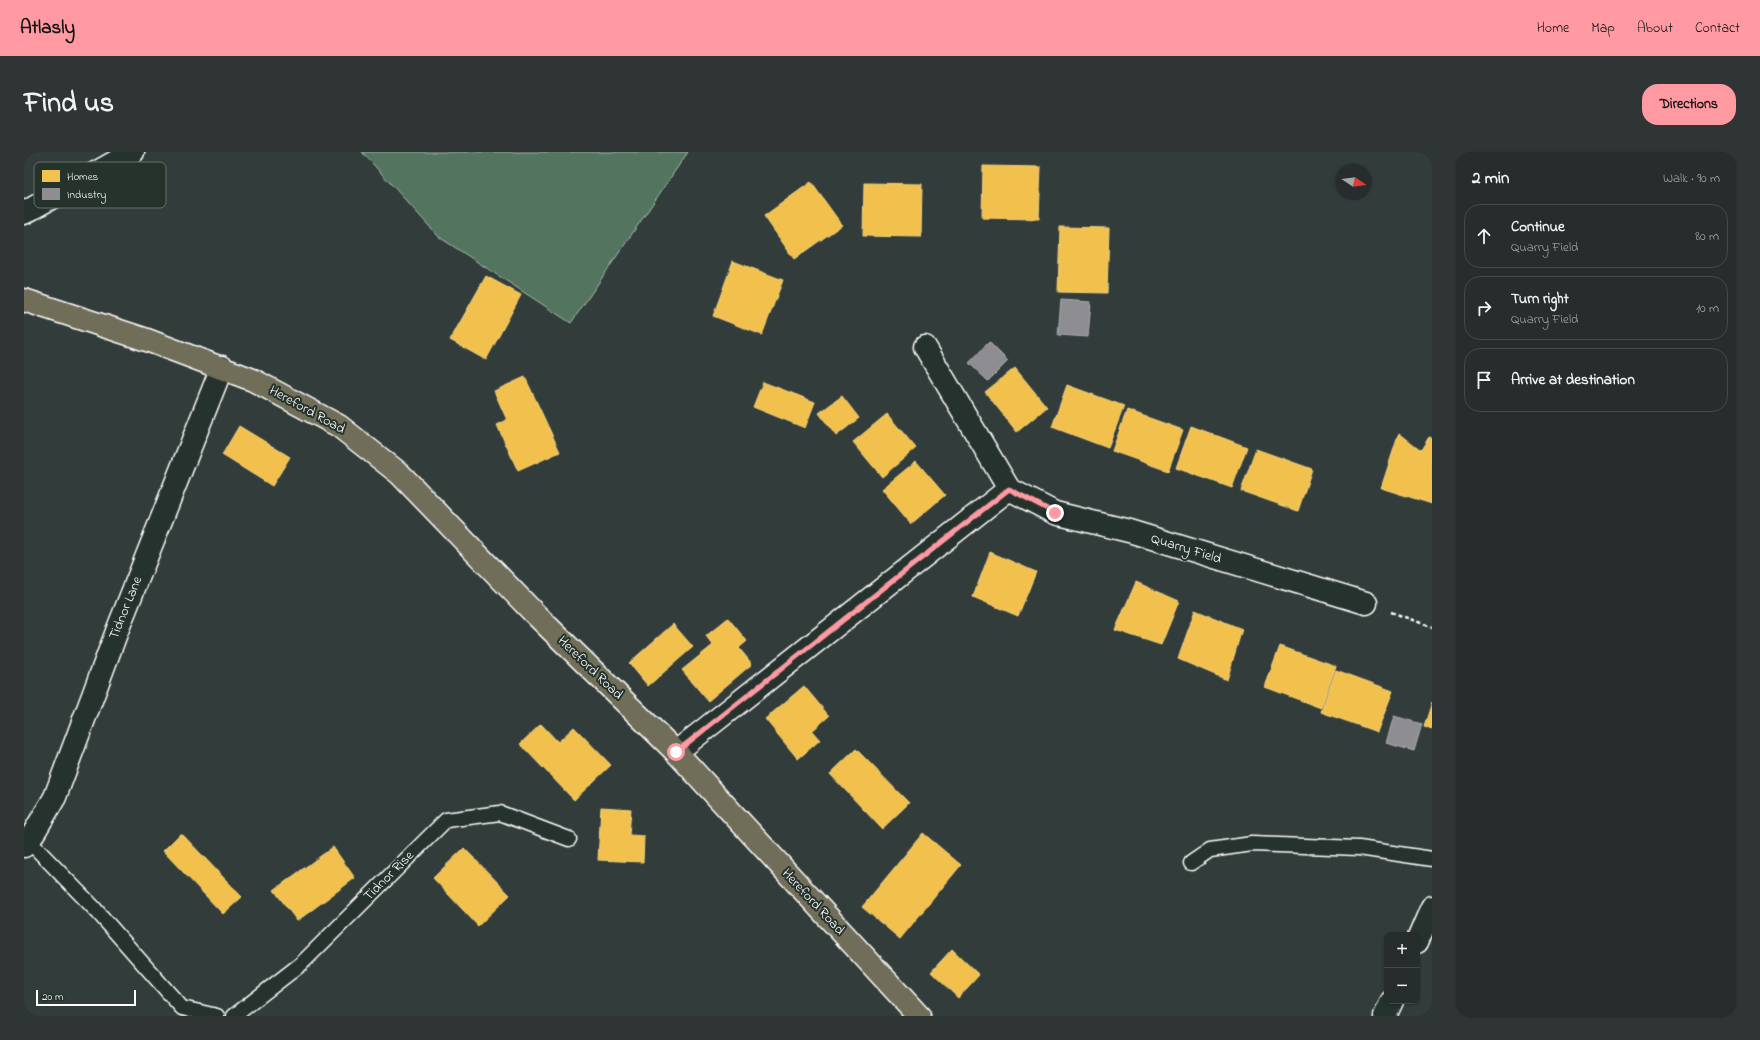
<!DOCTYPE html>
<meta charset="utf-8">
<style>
body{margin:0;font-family:"Indie Flower",sans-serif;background:#2e3534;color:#f1f3f6}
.controls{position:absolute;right:12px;bottom:12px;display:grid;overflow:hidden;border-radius:8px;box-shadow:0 1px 3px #0004}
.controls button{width:36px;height:36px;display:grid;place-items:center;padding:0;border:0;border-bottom:1px solid #424948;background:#262d2c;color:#f1f3f6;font:20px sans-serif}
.compass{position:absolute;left:1312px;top:12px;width:36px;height:36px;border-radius:50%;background:#262d2c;box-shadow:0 1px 3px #0004;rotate:103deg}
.scale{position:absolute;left:12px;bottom:10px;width:100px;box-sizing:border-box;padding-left:4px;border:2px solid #fff;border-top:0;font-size:11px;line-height:14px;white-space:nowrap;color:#fff;-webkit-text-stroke:3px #26332d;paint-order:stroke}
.stop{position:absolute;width:12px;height:12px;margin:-9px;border:3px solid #ff9aa2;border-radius:50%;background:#fff}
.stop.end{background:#ff9aa2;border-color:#fff;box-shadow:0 1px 4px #0008}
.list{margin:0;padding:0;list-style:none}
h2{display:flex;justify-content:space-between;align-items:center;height:52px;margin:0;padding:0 16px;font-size:17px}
h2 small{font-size:13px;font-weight:400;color:#a4a8a9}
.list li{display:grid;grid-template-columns:26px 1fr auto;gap:12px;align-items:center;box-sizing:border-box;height:64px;margin:0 8px 8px;padding:0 8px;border:1px solid #424948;border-radius:16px}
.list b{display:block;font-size:15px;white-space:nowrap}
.list p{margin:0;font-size:13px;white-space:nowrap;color:#a4a8a9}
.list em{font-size:13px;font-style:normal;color:#a4a8a9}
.icon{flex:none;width:22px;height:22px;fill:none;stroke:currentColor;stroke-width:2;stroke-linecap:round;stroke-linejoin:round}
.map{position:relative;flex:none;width:1408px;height:864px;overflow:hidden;border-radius:16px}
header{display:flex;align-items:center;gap:24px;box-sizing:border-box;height:56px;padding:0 20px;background:#ff9aa2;color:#111}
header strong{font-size:19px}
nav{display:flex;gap:22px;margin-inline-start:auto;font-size:14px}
.intro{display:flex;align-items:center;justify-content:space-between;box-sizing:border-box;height:96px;padding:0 24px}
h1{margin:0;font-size:28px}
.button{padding:10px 18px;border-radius:16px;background:#ff9aa2;color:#111;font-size:14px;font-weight:700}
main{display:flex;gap:24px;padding:0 24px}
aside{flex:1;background:#262d2c;border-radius:16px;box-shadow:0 1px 3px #0004}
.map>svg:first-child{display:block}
.green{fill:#52755f;stroke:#a8baaf}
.homes{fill:#f2c14e;stroke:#f6d483}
.industry{fill:#8d8d92;stroke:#afafb3}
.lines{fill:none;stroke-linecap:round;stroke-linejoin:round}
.service-casing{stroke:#fff;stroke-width:17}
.minor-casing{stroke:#fff;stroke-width:25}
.trunk-casing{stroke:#fff;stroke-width:25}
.path{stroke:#fff;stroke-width:2.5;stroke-dasharray:4 3;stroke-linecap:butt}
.service{stroke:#26332d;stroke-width:14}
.minor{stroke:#26332d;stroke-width:22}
.trunk{stroke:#706e59;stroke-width:22}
.route{stroke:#ff9aa2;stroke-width:5}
.labels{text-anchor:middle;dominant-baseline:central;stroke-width:4;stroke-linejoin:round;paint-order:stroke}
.street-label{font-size:14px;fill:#fff;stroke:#26332d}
.key{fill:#26332d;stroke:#67706c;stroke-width:1}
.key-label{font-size:11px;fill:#fff}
</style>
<header>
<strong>Atlasly</strong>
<nav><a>Home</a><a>Map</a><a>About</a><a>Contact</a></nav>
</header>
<div class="intro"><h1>Find us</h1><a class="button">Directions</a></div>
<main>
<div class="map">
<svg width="1408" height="864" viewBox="0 0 1408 864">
<rect width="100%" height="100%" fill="#323c3a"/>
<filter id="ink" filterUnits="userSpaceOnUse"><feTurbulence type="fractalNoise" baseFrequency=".025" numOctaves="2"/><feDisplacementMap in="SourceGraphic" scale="8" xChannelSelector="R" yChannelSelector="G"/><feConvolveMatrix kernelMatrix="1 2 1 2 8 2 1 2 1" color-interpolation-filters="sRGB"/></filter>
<g filter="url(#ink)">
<!-- green -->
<path class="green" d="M 338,0 L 664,0 L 547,171 L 415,85 Z"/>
<!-- homes -->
<g class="homes">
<path d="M 959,14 L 1017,15 L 1015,67 L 958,66 Z"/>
<path d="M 787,30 L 818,73 L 770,107 L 740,64 Z"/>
<path d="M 840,31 L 898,32 L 897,85 L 839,84 Z"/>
<path d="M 1036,75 L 1085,76 L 1083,141 L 1034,140 Z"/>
<path d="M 709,109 L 759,128 L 738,183 L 689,164 Z"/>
<path d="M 462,124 L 497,143 L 462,208 L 426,188 Z"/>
<path d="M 991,216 L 1023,255 L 993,280 L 961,240 Z"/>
<path d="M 501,225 L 536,300 L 494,319 L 473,273 L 483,268 L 470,239 Z"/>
<path d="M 739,230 L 791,250 L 781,276 L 729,255 Z"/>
<path d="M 1043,233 L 1100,254 L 1084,296 L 1028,275 Z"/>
<path d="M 818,244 L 835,266 L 812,284 L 795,261 Z"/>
<path d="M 1103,258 L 1159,278 L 1144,319 L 1088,299 Z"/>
<path d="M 863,262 L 892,296 L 858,325 L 829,290 Z"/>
<path d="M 215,274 L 266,305 L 248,334 L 198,303 Z"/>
<path d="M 1167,274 L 1223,295 L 1208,336 L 1152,316 Z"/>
<path d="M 1375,281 L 1397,298 L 1405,285 L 1408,287 L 1408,352 L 1357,336 Z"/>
<path d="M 1232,297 L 1288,317 L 1274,359 L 1217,339 Z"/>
<path d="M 892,309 L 921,343 L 887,372 L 858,337 Z"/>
<path d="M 966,400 L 1012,420 L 994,464 L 949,445 Z"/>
<path d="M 1112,430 L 1155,449 L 1137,493 L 1091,478 Z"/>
<path d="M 1171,458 L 1218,477 L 1203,528 L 1154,507 Z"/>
<path d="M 704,466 L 723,489 L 715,496 L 728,512 L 684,549 L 658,518 L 689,493 L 682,484 Z"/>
<path d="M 649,472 L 669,495 L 624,534 L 605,511 Z"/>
<path d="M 1256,494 L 1312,514 L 1297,556 L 1241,535 Z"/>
<path d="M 1312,518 L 1369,539 L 1353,580 L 1297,560 Z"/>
<path d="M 780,534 L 805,564 L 788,579 L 796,588 L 774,607 L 741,567 Z"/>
<path d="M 1408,550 L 1408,577 L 1400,575 Z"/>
<path d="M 517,572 L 534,590 L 550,575 L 587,613 L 550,648 L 496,592 Z"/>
<path d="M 832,597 L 885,651 L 858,677 L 806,622 Z"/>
<path d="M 577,655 L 607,657 L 605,683 L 620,684 L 619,710 L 574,708 Z"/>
<path d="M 157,681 L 218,745 L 199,762 L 139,699 Z"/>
<path d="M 899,681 L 937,713 L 876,787 L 838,755 Z"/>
<path d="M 309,695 L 331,726 L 273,769 L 250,738 Z"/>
<path d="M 440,696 L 486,743 L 454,774 L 409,726 Z"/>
<path d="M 928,797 L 955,823 L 934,846 L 907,820 Z"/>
</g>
<!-- industry -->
<g class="industry">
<path d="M 1037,148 L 1067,150 L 1064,185 L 1034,183 Z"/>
<path d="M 965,190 L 984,209 L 964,229 L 945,211 Z"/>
<path d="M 1370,564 L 1398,572 L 1390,599 L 1362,591 Z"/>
</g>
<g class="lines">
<!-- service casing -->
<g class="service-casing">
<g id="service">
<path d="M 5,689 L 71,757 L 158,856 L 193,864"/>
<path d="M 1167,711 L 1186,698 L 1228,692 L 1335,696 L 1408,707"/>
<path d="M 210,864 L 277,812 L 422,668 L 476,661 L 545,687"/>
</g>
</g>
<!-- minor casing -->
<g class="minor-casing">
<g id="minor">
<path d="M 0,61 L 109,0"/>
<path d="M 901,195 L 985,337"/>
<path d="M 652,600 L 985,337 L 1031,361 L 1105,379 L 1342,451"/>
<path d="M 0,694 L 5,689 L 31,645 L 93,479 L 198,215"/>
<path d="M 1393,790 L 1408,755"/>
<path d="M 1361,864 L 1368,849"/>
</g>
</g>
<!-- trunk casing -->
<g class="trunk-casing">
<path id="trunk" d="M 0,148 L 123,188 L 229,228 L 315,274 L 376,322 L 510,461 L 652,600 L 895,864"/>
</g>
<!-- path -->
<path class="path" d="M 1367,460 L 1408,475"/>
<!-- service -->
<use href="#service" class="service"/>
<!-- minor -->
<use href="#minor" class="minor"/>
<!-- trunk -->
<use href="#trunk" class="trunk"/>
</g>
</g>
<g class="lines" filter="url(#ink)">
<!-- route -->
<path class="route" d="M 652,600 L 985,337 L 1031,361"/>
</g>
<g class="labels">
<!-- street labels -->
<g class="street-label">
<text transform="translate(283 258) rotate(29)">Hereford Road</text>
<text transform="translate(1162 397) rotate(17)">Quarry Field</text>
<text transform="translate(102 456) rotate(-68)">Tidnor Lane</text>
<text transform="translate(566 516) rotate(44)">Hereford Road</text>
<text transform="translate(365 724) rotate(-45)">Tidnor Rise</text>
<text transform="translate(789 750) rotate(47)">Hereford Road</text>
</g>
</g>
<!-- legend -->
<rect x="10" y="10" width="132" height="46" rx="6" class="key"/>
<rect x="18" y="18" width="18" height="12" fill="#f2c14e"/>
<rect x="18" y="36" width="18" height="12" fill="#8d8d92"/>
<g class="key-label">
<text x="43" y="28">Homes</text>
<text x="43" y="46">Industry</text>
</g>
</svg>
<div class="controls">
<button>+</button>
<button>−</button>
</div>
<svg class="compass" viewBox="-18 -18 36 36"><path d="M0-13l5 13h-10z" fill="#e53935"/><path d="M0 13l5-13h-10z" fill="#a4a8a9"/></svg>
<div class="scale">20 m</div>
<div class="stop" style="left:652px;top:600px"></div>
<div class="stop end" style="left:1031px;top:361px"></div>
</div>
<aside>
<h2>2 min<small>Walk · 90 m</small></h2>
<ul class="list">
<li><svg class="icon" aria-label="ahead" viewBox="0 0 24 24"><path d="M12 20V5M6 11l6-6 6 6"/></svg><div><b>Continue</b><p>Quarry Field</p></div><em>80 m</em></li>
<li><svg class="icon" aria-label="right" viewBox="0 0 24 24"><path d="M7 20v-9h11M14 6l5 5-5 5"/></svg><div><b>Turn right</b><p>Quarry Field</p></div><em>10 m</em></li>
<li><svg class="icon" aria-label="arrive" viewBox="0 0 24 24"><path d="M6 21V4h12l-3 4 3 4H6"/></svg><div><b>Arrive at destination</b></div></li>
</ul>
</aside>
</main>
